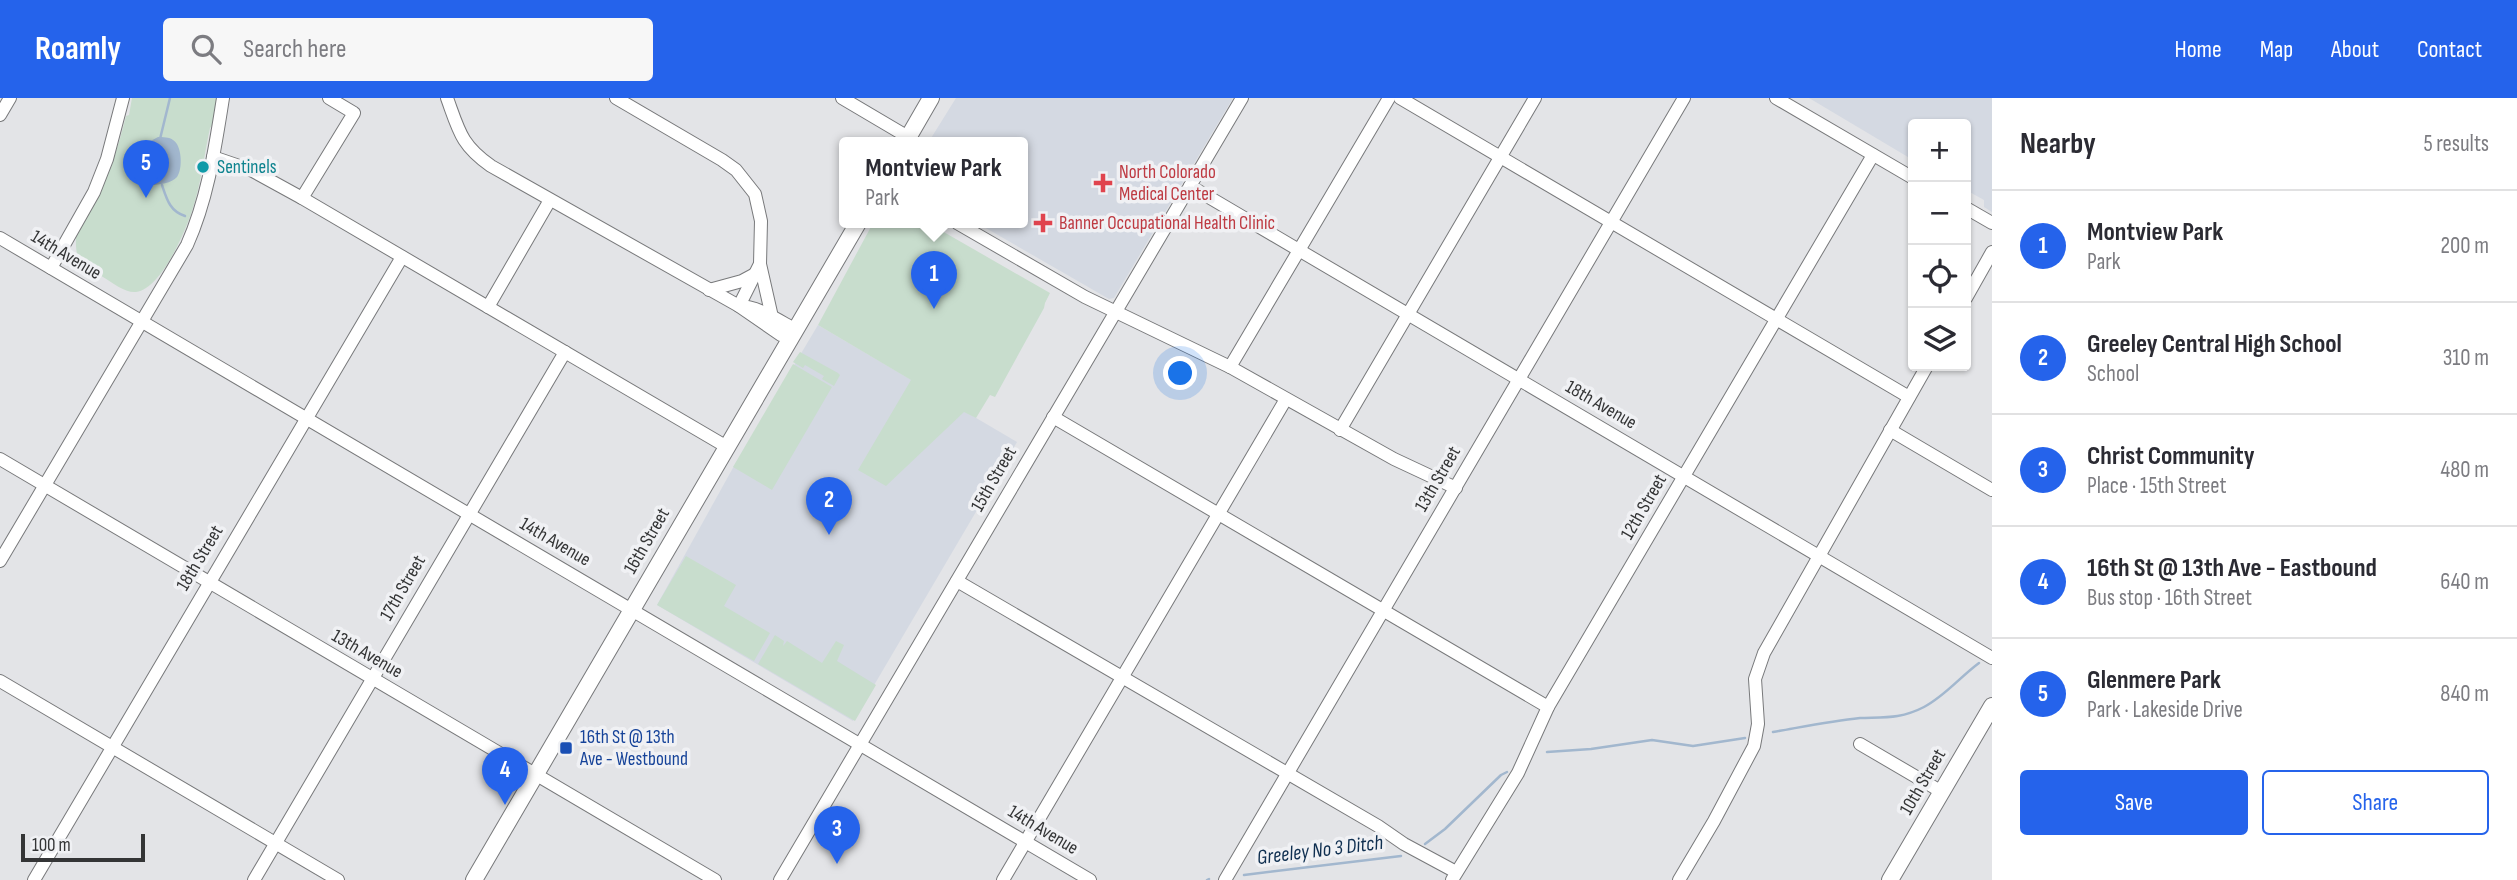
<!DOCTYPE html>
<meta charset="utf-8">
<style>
body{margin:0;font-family:"Sofia Sans Condensed",sans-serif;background:#f7f7f7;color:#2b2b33}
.controls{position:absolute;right:21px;top:21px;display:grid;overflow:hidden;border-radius:7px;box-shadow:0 2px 5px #0004}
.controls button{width:63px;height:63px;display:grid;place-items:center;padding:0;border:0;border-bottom:2px solid #e1e1e2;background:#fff;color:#2b2b33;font:35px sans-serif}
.scale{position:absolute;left:21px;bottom:18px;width:124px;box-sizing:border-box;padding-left:7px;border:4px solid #343536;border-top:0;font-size:19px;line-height:24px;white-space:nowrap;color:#343536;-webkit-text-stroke:5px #f0f1f4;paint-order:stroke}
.you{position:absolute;left:1181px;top:276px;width:24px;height:24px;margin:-18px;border:5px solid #fff;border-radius:50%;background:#1a73e8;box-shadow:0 0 0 10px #1a73e833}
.badge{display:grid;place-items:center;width:46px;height:46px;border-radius:50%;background:#2563eb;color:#fff;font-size:23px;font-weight:700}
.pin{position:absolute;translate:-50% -58px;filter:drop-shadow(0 2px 4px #0008)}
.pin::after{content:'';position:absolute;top:37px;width:24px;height:21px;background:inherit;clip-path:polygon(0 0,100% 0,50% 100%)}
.popup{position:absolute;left:839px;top:39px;width:189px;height:91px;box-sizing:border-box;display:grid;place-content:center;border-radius:7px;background:#fff;filter:drop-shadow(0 2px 5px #0005);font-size:23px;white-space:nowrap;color:#7c7c81}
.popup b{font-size:26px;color:#2b2b33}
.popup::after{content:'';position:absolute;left:50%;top:100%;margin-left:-14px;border:14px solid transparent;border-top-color:#fff}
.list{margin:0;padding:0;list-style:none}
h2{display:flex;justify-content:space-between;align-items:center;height:91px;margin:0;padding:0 28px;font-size:30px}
h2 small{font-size:23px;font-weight:400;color:#7c7c81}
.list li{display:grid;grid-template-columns:46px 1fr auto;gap:21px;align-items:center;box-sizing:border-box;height:112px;padding:0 28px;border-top:2px solid #e1e1e2}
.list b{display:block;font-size:26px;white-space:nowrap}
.list p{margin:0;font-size:23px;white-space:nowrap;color:#7c7c81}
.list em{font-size:23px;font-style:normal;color:#7c7c81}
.actions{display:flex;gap:14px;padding:21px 28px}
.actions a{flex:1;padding:16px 0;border:2px solid #2563eb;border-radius:7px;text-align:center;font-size:24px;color:#2563eb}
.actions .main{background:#2563eb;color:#fff}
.icon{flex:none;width:38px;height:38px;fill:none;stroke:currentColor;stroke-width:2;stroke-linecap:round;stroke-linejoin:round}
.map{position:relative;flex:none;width:1992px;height:782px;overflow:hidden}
header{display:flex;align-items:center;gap:42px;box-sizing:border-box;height:98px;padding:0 35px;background:#2563eb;color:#fff}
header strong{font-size:33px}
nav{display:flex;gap:38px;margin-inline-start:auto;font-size:24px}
.search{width:490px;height:63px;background:#f7f7f7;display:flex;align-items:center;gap:18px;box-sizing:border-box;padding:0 24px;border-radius:7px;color:#7c7c81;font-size:26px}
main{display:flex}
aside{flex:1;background:#fff}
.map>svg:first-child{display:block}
.built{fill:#d4d9e2}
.green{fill:#c8ddcd}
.water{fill:#a2b7ce}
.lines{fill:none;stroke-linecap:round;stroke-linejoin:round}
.stream{stroke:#a2b7ce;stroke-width:2.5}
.minor-casing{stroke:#78797b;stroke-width:14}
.major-casing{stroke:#78797b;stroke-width:18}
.minor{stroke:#fff;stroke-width:12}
.major{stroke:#fff;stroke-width:16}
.culture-dot{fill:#0f9aa8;stroke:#f0f1f4;stroke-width:2.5}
.health-dot{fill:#e0444e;stroke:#f0f1f4;stroke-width:2.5}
.transit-dot{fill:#1a4fb4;stroke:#f0f1f4;stroke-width:2.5}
.labels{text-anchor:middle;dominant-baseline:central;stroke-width:7;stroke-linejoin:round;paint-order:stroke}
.culture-label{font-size:19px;fill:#0d838f;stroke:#f0f1f4;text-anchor:start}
.health-label{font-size:19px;fill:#be3a42;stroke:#f0f1f4;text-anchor:start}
.street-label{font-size:19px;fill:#343536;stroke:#f0f1f4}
.transit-label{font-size:19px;fill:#164399;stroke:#f0f1f4;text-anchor:start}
.water-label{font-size:21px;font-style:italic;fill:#0f2f50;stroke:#f0f1f4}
</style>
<header>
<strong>Roamly</strong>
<div class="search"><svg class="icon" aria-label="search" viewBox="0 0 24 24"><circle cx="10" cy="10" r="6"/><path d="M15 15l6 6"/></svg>Search here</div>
<nav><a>Home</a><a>Map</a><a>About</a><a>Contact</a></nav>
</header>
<main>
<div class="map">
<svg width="1992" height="782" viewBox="0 0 1992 782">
<rect width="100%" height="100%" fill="#e3e4e7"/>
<!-- built -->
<g class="built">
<path d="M 956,0 L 1233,0 L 1114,200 L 1109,201 L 977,125 L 1023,125 L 1023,45 L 928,45 Z"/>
<path d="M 1809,0 L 1992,0 L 1992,114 L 1984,109 L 1984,102 L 1966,92 L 1966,26 L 1913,26 L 1913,62 Z"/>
<path d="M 818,227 L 1017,344 L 853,623 L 657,507 L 734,368 Z"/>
</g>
<!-- green -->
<g class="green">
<path d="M 132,0 L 217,0 L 214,25 L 210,30 C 204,57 201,87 192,113 C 185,134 161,191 136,194 C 125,195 113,185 103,179 C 82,167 75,164 76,140 C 76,131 85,119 90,112 C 107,82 118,51 126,18 L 129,17 Z"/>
<path d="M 873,125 L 928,125 L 1050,195 L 1045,205 L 1044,210 L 995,299 L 990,297 L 976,320 L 964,314 L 886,388 L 858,372 L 911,282 L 818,227 Z"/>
<path d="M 800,254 L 838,275 L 840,277 L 834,288 L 822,281 L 824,278 L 805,267 L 803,270 L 793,264 Z"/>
<path d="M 793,266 L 832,289 L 772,392 L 733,369 Z"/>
<path d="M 686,458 L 736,487 L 724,508 L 770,535 L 754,563 L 657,507 Z"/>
<path d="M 775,537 L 784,543 L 783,548 L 787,543 L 822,565 L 836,543 L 844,547 L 837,563 L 876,587 L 855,623 L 758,566 Z"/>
</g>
<!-- water -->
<path class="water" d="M 158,39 C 162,39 170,39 173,42 C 182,47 183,71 177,79 C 172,85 159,87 151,87 C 141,78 142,59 145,46 Z"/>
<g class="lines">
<!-- stream -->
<g class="stream">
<path d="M 160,41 L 170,0"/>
<path d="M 162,87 C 167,102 170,113 185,118"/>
<path d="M 1773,634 C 1802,629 1831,623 1860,620 C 1884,619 1901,621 1924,609 C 1945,598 1960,579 1979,565"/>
<path d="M 1547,654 L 1591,651 L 1652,642 L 1693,648 L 1745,640"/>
<path d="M 1425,746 L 1445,731 L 1501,677 L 1507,674"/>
<path d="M 1244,777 L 1401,758"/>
<path d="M 1207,782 L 1209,781"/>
</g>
<!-- minor casing -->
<g class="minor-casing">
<g id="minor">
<path d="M 447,0 C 459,33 461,47 491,68 L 739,208 L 781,237 L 791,238 L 789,228 C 775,220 756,208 739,208"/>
<path d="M 616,0 L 722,62 L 736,72 L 755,96 L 761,123 L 760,166 L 739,208"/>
<path d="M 842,0 L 908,39"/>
<path d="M 1400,0 L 1909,299"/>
<path d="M 1776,0 L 1913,80"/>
<path d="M 0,17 L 10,0"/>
<path d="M 213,59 L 251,72 L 302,100 L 727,349"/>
<path d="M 1190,88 L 1992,560"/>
<path d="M 302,100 L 354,15 L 329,0"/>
<path d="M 1966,110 L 1992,125"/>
<path d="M 957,125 L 1085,199 L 1230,269 L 1394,361 L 1456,390"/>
<path d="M 0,140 L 1090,782"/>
<path d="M 760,166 L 772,219"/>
<path d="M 51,170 L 94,94 L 107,61 L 123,0"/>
<path d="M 709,192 L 742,183 L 755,176"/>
<path d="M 1966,200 L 1992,154"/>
<path d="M 488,209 L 550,102"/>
<path d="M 1230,269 L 1389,0"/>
<path d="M 1053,319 L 1548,609"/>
<path d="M 1340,332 L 1535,0"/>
<path d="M 1890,332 L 1992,392"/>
<path d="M 0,361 L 715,782"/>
<path d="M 0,463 L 187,147 C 208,100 215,50 223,0"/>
<path d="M 957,483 L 1378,728 L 1404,746 L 1456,774"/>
<path d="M 0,583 L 338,782"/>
<path d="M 1860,646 L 1942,694"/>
<path d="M 34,782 L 402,159"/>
<path d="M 254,782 L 565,254"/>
<path d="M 780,782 L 1242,0"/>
<path d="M 1003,782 L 1286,301"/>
<path d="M 1225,782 L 1684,0"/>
<path d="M 1452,782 L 1518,675 L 1548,609 L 1873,57"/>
<path d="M 1679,782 L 1714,723 L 1754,648 L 1758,626 L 1755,581 L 1764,555 L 1927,268"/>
</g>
</g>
<!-- major casing -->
<g class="major-casing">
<g id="major">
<path d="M 905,45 L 931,0"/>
<path d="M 474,782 L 858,125"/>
<path d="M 1890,782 L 1992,608"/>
</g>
</g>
<!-- minor -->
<use href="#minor" class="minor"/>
<!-- major -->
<use href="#major" class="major"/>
</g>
<!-- markers -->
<circle class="culture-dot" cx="203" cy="69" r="7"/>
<g class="health-dot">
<path d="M1099.5 74.5h7v7h7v7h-7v7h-7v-7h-7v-7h7z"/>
<path d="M1039.5 114.5h7v7h7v7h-7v7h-7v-7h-7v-7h7z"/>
</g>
<rect class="transit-dot" x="559" y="643" width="14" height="14" rx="3.5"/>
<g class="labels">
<!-- culture labels -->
<g class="culture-label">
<text x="217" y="69">Sentinels</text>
</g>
<!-- health labels -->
<g class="health-label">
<text x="1119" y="74">North Colorado<tspan x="1119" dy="22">Medical Center</tspan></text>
<text x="1059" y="125">Banner Occupational Health Clinic</text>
</g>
<!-- street labels -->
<g class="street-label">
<text transform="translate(66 157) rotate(31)">14th Avenue</text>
<text transform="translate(1601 307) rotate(30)">18th Avenue</text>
<text transform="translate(994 381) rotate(-60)">15th Street</text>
<text transform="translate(1438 381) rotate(-60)">13th Street</text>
<text transform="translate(1644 409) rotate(-60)">12th Street</text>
<text transform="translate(647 443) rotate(-60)">16th Street</text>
<text transform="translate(555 444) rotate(30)">14th Avenue</text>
<text transform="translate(200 460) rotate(-59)">18th Street</text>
<text transform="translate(403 490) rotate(-60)">17th Street</text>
<text transform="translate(367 556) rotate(30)">13th Avenue</text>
<text transform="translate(1923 684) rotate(-60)">10th Street</text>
<text transform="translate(1043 732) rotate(31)">14th Avenue</text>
</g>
<!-- transit labels -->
<g class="transit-label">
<text x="580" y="639">16th St @ 13th<tspan x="580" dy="22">Ave - Westbound</tspan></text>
</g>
<!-- water labels -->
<g class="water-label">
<text transform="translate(1320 752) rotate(-7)">Greeley No 3 Ditch</text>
</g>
</g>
</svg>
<div class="controls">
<button>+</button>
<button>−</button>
<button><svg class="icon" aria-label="locate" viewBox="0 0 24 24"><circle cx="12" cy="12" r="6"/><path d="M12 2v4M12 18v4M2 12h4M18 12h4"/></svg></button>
<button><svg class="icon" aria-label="layers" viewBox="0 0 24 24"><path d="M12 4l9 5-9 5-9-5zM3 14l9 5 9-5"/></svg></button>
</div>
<div class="scale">100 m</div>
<div class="you"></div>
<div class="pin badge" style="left:934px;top:211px">1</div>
<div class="popup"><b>Montview Park</b>Park</div>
<div class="pin badge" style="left:829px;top:437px">2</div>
<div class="pin badge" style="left:837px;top:766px">3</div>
<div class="pin badge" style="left:505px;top:707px">4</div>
<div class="pin badge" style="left:146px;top:100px">5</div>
</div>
<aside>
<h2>Nearby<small>5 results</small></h2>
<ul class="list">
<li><span class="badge">1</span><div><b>Montview Park</b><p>Park</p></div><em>200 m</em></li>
<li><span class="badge">2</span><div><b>Greeley Central High School</b><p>School</p></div><em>310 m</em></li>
<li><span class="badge">3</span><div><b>Christ Community</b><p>Place · 15th Street</p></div><em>480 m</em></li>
<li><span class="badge">4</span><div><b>16th St @ 13th Ave - Eastbound</b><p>Bus stop · 16th Street</p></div><em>640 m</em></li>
<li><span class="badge">5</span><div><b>Glenmere Park</b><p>Park · Lakeside Drive</p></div><em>840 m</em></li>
</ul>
<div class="actions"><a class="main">Save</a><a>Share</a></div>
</aside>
</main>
